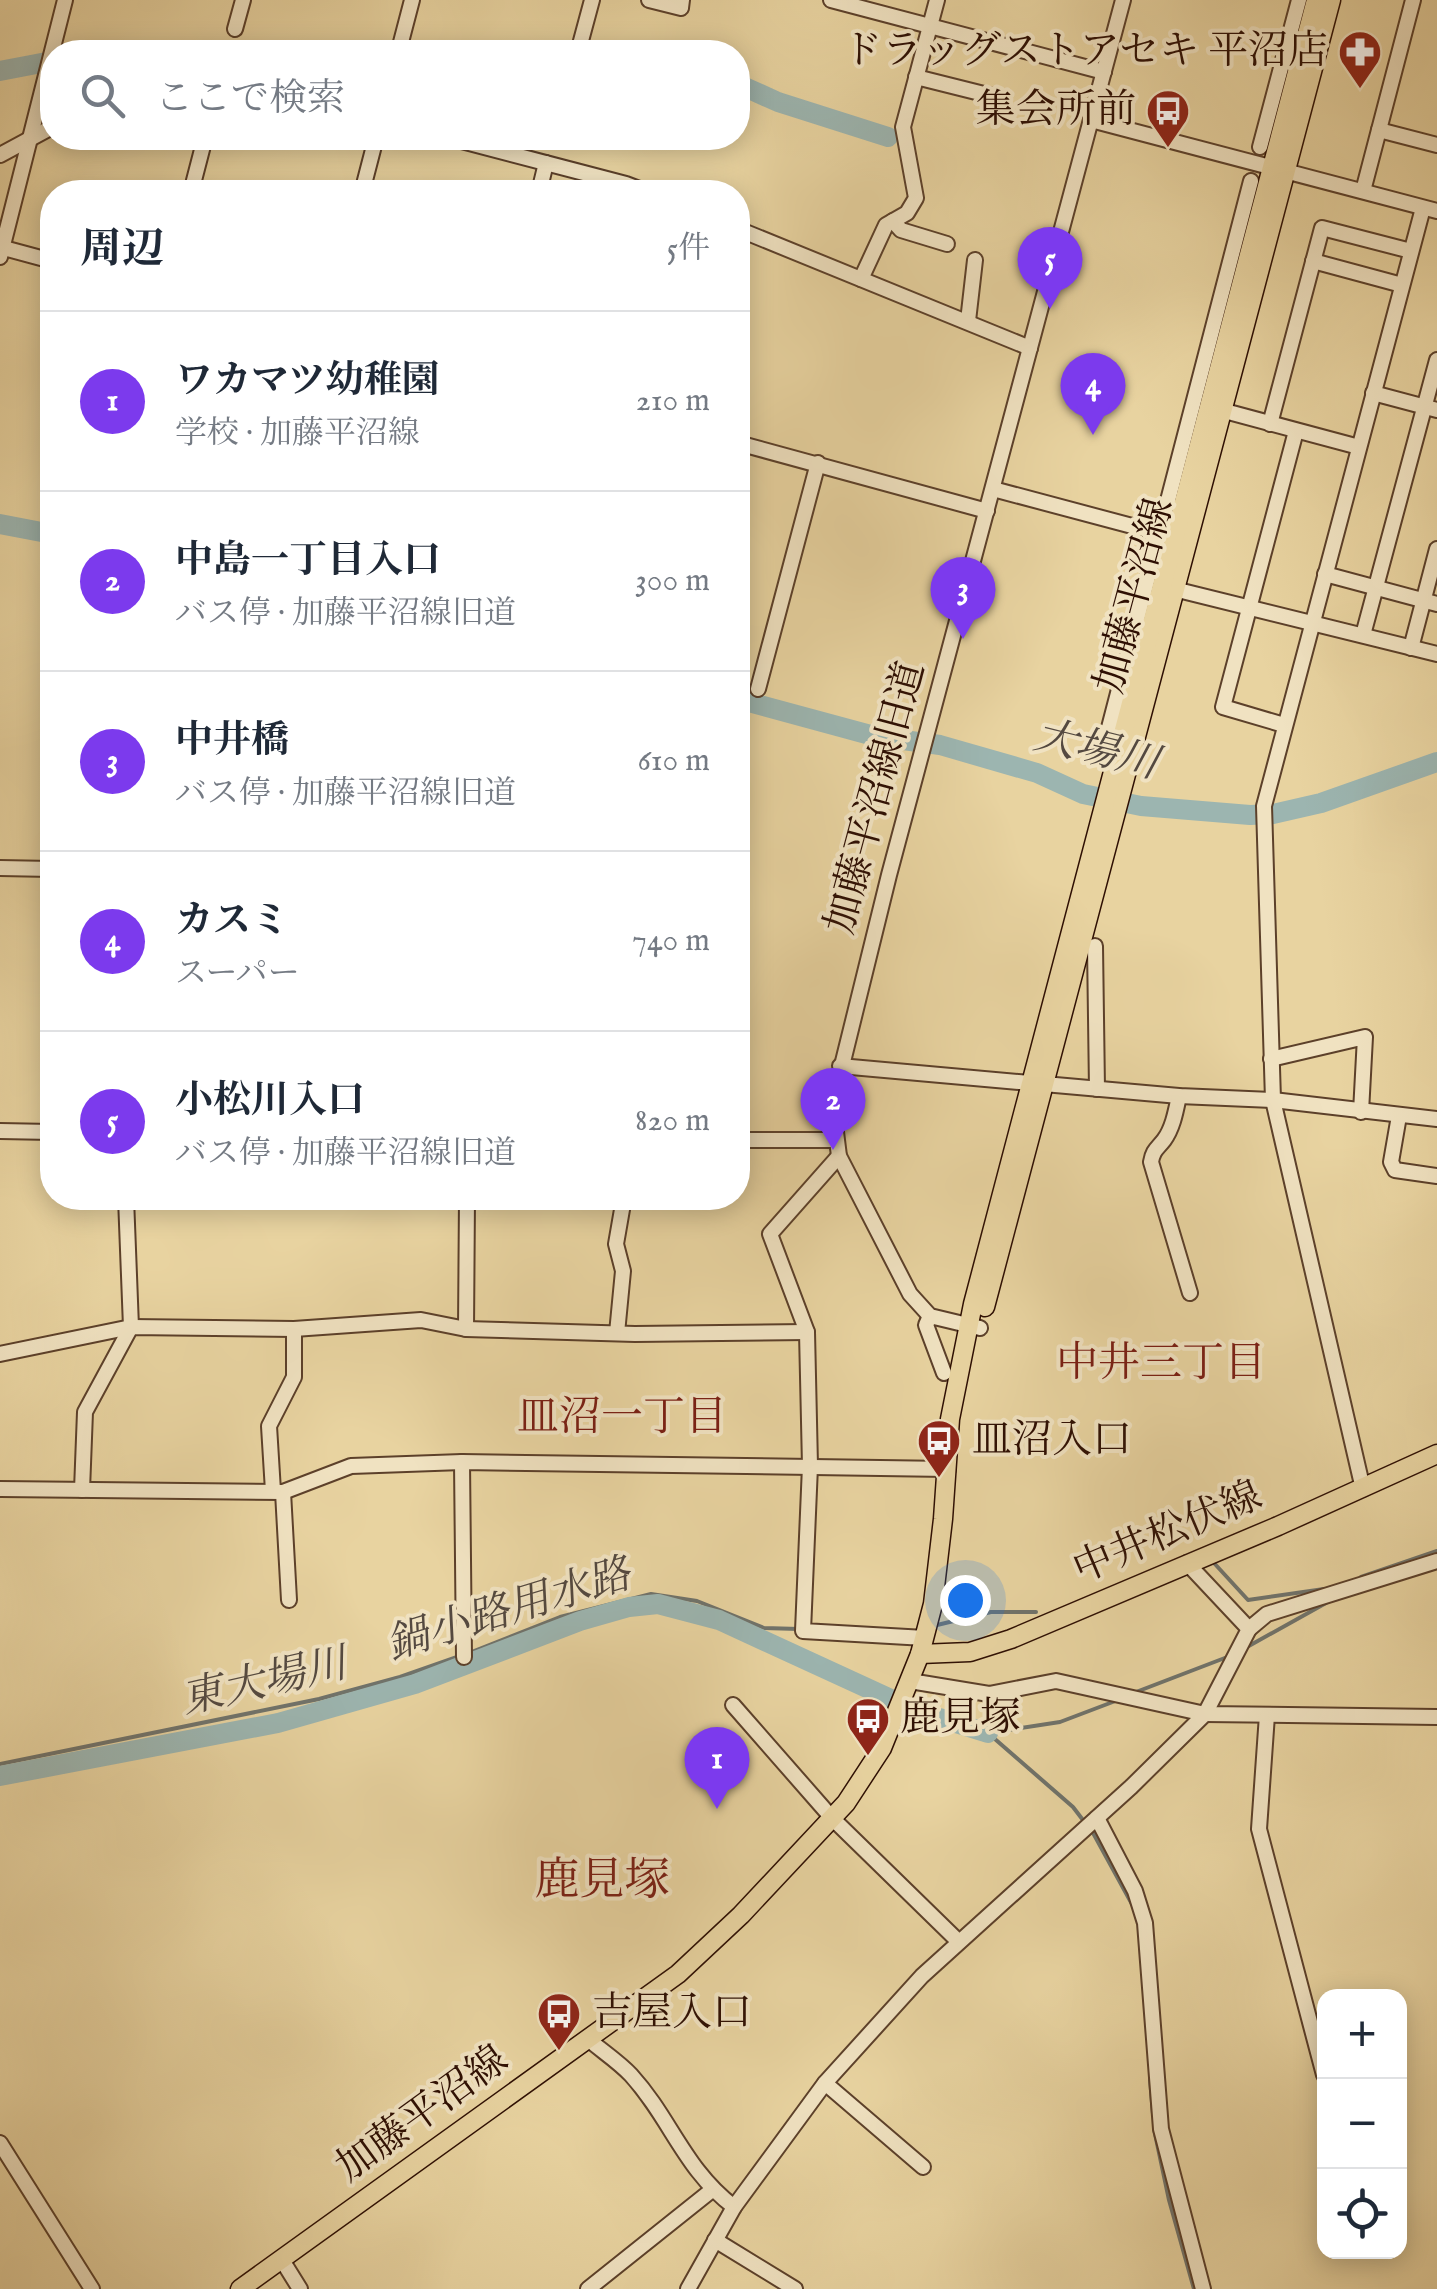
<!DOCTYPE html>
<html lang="ja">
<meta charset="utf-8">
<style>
body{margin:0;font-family:"IM FELL English","Noto Serif JP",serif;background:#f6f6f7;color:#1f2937}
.controls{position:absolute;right:30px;bottom:30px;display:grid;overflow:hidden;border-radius:20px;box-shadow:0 5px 25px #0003}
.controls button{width:90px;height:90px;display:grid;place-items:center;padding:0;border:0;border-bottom:2px solid #e0e1e3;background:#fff;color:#1f2937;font:50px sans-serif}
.you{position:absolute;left:965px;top:1600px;width:35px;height:35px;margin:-25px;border:8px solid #fff;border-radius:50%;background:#1a73e8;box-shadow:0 0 0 15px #1a73e833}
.badge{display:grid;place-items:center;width:65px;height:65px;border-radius:50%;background:#7c3aed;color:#fff;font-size:32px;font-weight:700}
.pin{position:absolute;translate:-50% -82px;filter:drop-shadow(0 2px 5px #0008)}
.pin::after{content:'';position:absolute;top:52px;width:35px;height:30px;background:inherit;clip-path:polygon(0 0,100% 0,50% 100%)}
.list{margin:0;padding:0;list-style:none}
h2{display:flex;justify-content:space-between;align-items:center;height:130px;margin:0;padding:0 40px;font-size:42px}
h2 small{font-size:32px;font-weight:400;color:#747a83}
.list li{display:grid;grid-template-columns:65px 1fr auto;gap:30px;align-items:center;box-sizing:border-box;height:180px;padding:0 40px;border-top:2px solid #e0e1e3}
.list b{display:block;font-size:38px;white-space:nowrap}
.list p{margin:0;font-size:32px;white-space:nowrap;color:#747a83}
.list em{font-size:32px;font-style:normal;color:#747a83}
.icon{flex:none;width:55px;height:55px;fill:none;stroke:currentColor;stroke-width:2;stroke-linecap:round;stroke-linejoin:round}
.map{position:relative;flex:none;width:1437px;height:2289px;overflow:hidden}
.search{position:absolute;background:#fff;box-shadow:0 5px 25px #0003;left:40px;top:40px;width:710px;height:110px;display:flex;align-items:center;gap:25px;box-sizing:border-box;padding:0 35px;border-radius:40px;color:#747a83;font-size:38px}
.panel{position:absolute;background:#fff;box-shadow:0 5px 25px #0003;left:40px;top:180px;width:710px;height:1030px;border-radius:40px}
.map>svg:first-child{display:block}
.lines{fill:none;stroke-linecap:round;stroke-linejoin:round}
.stream{stroke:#70736b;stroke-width:4}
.river{stroke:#9cb5b0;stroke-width:20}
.minor-casing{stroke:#5c402a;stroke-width:18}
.major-casing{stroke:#2e0f03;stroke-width:21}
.minor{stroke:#f0e2c1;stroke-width:14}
.major{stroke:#e8d3a0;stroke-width:18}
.labels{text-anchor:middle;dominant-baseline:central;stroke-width:8;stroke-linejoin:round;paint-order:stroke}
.poi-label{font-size:40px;fill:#2e0f03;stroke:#f0e2c1;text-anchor:start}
.street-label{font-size:40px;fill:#2e0f03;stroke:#f0e2c1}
.water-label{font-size:42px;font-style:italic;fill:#544940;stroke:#f0e2c1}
.neighbourhood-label{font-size:42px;fill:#7a1f14;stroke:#f0e2c1}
.quarter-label{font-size:45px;fill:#7a1f14;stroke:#f0e2c1}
</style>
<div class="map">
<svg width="1437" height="2289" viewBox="0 0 1437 2289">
<rect width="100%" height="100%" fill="#e8d3a0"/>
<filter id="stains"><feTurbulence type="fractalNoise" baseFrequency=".002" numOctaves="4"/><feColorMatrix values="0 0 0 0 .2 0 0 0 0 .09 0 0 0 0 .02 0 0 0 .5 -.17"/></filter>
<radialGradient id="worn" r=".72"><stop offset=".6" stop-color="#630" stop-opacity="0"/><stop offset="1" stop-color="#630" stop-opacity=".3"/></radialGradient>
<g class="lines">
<!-- stream -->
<g class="stream">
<path d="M 1214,1563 L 1248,1600 L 1324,1589"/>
<path d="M 1361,1577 L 1437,1551"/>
<path d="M 933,1626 L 991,1612 L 1036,1612"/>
<path d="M 1247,1647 L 1326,1603"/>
<path d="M 469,1653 L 560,1617 L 651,1594 L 697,1601 L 764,1628 L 799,1629"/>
<path d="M 1136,1692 L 1230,1656"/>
<path d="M 988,1733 L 1073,1807 L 1086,1824"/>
<path d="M 988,1733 L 1060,1722 L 1118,1700"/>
<path d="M 0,1764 L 319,1699 L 400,1677 L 460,1656"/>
<path d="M 1092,1831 L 1133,1906"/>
<path d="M 1150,2079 L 1153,2114"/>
<path d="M 1154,2129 L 1169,2200 L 1194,2289"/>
</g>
<!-- river -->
<g class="river">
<path d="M 0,71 L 52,61"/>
<path d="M 738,84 L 778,102 L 888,137"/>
<path d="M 0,524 L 52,534"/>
<path d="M 738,699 L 874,736 L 940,745 L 1037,773 L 1083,794 L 1141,806 L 1250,815 L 1273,814 L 1321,803 L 1437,762"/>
<path d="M 0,1776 L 278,1723 L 415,1684 L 580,1621 L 629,1607 L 658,1604 L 719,1620 L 917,1711 L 988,1733"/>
</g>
<!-- minor casing -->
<g class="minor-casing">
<g id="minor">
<path d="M 649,0 L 681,8 L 682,0"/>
<path d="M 831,0 L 1104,72"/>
<path d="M 235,29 L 243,0"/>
<path d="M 400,46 L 412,0"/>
<path d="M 578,52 L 592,0"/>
<path d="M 916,77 L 1000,98"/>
<path d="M 1091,120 L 1437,211"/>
<path d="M 1379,130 L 1437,145"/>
<path d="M 450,138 L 626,184 L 647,192"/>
<path d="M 1260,147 L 1299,0"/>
<path d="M 0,155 L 52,127"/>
<path d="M 1363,191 L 1413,0"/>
<path d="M 191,192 L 205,138"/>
<path d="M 362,192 L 376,138"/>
<path d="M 539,192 L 546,163"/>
<path d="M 893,221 L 901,230 L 947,244"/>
<path d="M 738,229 L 1030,348"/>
<path d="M 0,247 L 52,261"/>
<path d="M 0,257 L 65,0"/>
<path d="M 1313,261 L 1402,285"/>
<path d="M 861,279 L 886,225 L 907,213 L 916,198 L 903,127 L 937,0"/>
<path d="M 968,321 L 975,260"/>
<path d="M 1373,393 L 1437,410"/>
<path d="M 1221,410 L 1359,447"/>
<path d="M 1270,424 L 1322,228 L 1411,251"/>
<path d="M 738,443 L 987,511"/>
<path d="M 993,489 L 1166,535"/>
<path d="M 1325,574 L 1437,604"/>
<path d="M 1174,589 L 1437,654"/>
<path d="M 1363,635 L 1437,360"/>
<path d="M 1411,648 L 1437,549"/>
<path d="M 758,689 L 818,463"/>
<path d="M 1284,725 L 1223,707 L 1296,431"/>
<path d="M 1104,747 L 1251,181"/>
<path d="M 0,868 L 52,869"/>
<path d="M 1095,946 L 1097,1089"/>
<path d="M 1271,1059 L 1365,1037 L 1361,1112"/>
<path d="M 840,1066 L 1030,1083"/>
<path d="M 1044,1084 L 1179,1096 L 1273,1100 L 1437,1119"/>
<path d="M 1179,1096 C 1176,1110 1173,1128 1164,1140 C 1157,1149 1153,1150 1151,1162 L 1190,1293"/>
<path d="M 1399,1116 L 1391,1162 L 1395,1170 L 1437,1176"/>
<path d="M 0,1131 L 52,1132"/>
<path d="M 738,1140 L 836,1140"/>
<path d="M 839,1156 L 770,1234 L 807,1332 L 810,1466 L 803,1631 L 925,1638"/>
<path d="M 930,1316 L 926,1325 L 944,1373"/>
<path d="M 980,1328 L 930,1316 L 910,1294 L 839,1156 L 835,1124 L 836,1090 L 889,875 L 1123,0"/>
<path d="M 466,1329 L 467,1198"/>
<path d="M 617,1333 L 623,1271 L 616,1244 L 624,1198"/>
<path d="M 0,1354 L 131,1327 L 294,1329 L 421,1320 L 466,1329 L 635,1334 L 807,1332"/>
<path d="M 462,1462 L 464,1657"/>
<path d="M 0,1489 L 283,1492 L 351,1466 L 462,1462 L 948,1469"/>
<path d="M 1363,1489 L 1273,1100 L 1264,806 L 1423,208"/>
<path d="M 82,1490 L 85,1412 L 131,1327 L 126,1198"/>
<path d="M 273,1491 L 269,1426 L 294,1377 L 294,1329"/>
<path d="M 283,1492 L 289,1600"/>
<path d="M 1249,1629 L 1267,1614 L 1437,1561"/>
<path d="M 910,1681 L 989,1694 L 1056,1681 L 1205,1714 L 1437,1717"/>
<path d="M 733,1705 L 832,1818 L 958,1941"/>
<path d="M 1267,1715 L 1259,1829 L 1324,2075"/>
<path d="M 1097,1818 L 1135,1891 L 1145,1923 L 1161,2129 L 1203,2289"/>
<path d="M 588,2039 C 602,2051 619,2062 631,2075 C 671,2119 684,2169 734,2207"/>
<path d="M 825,2083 L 923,2167"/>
<path d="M 0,2143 L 92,2289"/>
<path d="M 715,2240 L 795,2289"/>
<path d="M 282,2260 L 300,2289"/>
<path d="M 588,2289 L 712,2190"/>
<path d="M 688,2289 L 734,2207 L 825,2083 L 922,1976 L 1131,1787 L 1205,1714 L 1249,1629 L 1187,1563"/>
</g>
</g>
<!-- major casing -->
<g class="major-casing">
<g id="major">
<path d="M 985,1307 L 1331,0"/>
<path d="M 920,1654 L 970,1652 L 1011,1639 L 1278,1526 L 1437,1454"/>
<path d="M 240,2289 L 678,1974 L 741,1915 L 846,1803 L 882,1748 L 920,1654 L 933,1604 L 943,1519 L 950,1419 L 973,1304 L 1316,0"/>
</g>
</g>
<!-- minor -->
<use href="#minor" class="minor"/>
<!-- major -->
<use href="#major" class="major"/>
</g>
<!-- icons -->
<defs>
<g id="pharmacy-pin" transform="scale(2.25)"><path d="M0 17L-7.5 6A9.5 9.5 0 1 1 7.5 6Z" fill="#8f2418" stroke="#f0e2c1"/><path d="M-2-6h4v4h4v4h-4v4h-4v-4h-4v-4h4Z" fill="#fff"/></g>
<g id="bus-pin" transform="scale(2.25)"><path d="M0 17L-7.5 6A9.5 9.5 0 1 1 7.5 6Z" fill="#8f2418" stroke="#f0e2c1"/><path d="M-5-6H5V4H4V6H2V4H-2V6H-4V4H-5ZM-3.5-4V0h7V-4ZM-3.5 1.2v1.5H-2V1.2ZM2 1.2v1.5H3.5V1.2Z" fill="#fff"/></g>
</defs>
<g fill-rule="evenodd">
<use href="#pharmacy-pin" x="1360" y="52"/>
<use href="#bus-pin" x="1168" y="111"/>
<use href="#bus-pin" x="939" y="1441"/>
<use href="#bus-pin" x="868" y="1719"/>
<use href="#bus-pin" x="559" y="2014"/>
</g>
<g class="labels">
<!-- poi labels -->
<g class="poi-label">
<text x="1328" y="52" text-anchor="end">ドラッグストアセキ 平沼店</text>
<text x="1136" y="111" text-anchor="end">集会所前</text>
<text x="972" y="1441">皿沼入口</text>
<text x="900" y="1719">鹿見塚</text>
<text x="592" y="2014">吉屋入口</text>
</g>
<!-- street labels -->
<g class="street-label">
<text transform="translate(1136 596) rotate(-75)">加藤平沼線</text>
<text transform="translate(877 798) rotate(-75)">加藤平沼線旧道</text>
<text transform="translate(1168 1534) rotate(-23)">中井松伏線</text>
<text transform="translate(423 2115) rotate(-36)">加藤平沼線</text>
</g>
<!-- water labels -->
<g class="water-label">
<text transform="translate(1096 751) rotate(14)">大場川</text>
<text transform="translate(509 1611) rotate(-17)">鍋小路用水路</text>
<text transform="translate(264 1683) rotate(-13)">東大場川</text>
</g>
<!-- neighbourhood labels -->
<g class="neighbourhood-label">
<text x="1161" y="1364">中井三丁目</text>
<text x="622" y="1418">皿沼一丁目</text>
</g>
<!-- quarter labels -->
<g class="quarter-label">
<text x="602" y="1881">鹿見塚</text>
</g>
</g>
<rect width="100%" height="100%" filter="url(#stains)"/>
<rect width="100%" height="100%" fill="url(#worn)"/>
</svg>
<div class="controls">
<button>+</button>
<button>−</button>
<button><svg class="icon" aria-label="locate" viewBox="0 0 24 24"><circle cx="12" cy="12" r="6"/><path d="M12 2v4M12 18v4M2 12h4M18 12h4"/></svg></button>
</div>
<div class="you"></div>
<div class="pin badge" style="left:717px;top:1809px">1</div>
<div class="pin badge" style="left:833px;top:1150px">2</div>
<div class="pin badge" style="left:963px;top:639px">3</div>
<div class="pin badge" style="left:1093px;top:435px">4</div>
<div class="pin badge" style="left:1050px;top:309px">5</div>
<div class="search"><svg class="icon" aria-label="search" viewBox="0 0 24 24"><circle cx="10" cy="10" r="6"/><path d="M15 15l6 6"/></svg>ここで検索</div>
<section class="panel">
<h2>周辺<small>5件</small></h2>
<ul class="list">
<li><span class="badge">1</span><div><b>ワカマツ幼稚園</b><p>学校 · 加藤平沼線</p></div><em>210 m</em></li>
<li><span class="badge">2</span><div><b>中島一丁目入口</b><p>バス停 · 加藤平沼線旧道</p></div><em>300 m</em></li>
<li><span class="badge">3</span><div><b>中井橋</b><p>バス停 · 加藤平沼線旧道</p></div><em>610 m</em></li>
<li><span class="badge">4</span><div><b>カスミ</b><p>スーパー</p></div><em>740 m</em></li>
<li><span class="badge">5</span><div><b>小松川入口</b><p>バス停 · 加藤平沼線旧道</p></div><em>820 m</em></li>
</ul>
</section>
</div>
